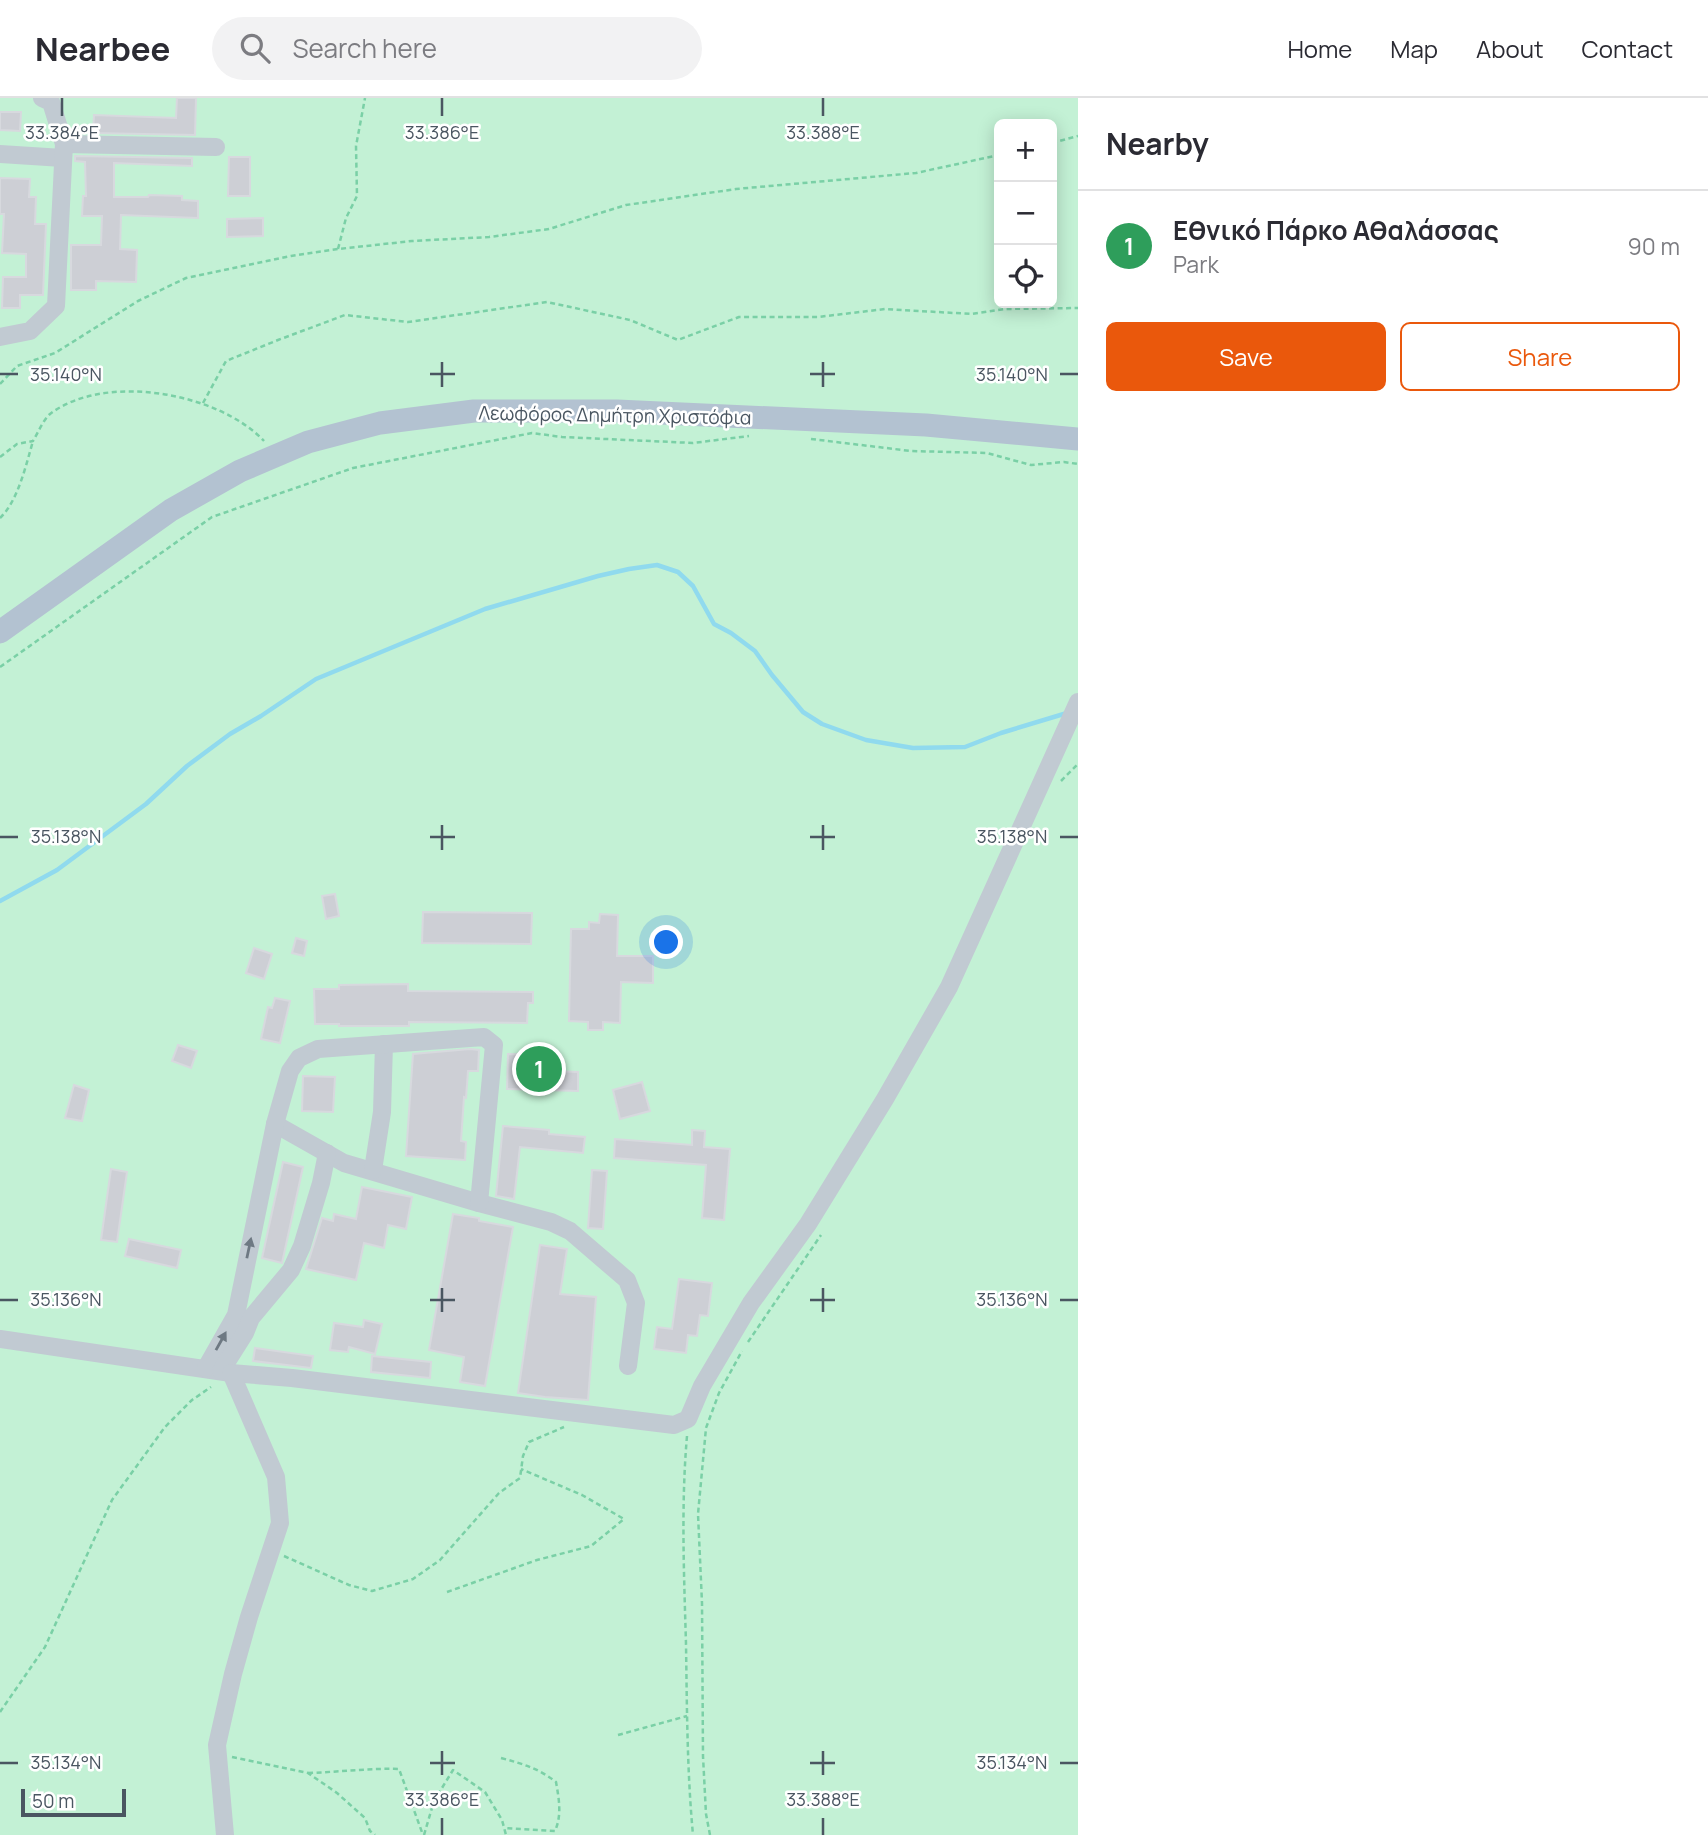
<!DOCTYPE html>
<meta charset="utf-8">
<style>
body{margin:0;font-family:Manrope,sans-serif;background:#f2f2f3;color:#2b2b33}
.controls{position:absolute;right:21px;top:21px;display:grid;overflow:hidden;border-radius:10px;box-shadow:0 4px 18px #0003}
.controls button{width:63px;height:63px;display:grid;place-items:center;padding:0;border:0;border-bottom:2px solid #e1e1e2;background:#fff;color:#2b2b33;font:35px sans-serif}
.scale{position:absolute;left:21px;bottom:18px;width:105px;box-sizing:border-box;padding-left:7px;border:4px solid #4a5661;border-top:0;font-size:19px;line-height:24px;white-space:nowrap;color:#4a5661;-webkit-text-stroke:5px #fff;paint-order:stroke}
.you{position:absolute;left:667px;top:845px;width:24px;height:24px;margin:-18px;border:5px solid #fff;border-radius:50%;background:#1a73e8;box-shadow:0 0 0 10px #1a73e833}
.badge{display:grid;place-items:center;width:46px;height:46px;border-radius:50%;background:#ea580c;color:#fff;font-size:23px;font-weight:700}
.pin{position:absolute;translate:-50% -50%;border:4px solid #fff;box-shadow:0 2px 7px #0006}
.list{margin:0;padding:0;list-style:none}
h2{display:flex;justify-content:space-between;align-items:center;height:91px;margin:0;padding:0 28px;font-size:30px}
h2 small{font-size:23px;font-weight:400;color:#7c7c81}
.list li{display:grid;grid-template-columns:46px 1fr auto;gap:21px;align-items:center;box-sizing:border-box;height:112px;padding:0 28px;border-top:2px solid #e1e1e2}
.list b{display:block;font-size:26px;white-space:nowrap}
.list p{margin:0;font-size:23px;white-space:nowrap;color:#7c7c81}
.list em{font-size:23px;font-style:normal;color:#7c7c81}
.actions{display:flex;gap:14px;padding:21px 28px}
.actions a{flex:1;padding:16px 0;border:2px solid #ea580c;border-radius:10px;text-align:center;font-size:24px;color:#ea580c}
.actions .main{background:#ea580c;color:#fff}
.icon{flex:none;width:38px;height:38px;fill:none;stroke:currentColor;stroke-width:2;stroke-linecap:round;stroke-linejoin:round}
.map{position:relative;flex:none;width:1078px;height:1737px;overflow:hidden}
header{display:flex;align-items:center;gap:42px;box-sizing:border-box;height:98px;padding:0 35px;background:#fff;border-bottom:2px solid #e1e1e2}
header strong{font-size:33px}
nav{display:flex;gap:38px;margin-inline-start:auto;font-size:24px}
.search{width:490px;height:63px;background:#f2f2f3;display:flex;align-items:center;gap:18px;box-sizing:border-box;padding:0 24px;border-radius:38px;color:#7c7c81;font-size:26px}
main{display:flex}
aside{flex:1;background:#fff}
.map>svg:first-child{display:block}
.green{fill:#c3f1d5;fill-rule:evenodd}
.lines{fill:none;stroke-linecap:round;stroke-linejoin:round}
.stream{stroke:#90daee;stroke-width:4.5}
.building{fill:#cdcfd5;stroke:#d7d9de;stroke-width:2}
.path{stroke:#7ad0a6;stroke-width:2.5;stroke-dasharray:5 3.5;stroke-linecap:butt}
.minor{stroke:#c1cad2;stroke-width:18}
.major{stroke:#b3c2d1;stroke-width:23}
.oneway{fill:#6e7983}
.ticks{fill:none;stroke:#4a5661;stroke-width:2.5}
.labels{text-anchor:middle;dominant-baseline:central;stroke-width:5;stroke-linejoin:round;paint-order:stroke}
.street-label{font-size:19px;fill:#4a5661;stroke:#fff}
.ticks-label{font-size:18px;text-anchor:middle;fill:#4a5661;stroke:#fff;stroke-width:5;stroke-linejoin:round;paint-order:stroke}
</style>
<header>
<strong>Nearbee</strong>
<div class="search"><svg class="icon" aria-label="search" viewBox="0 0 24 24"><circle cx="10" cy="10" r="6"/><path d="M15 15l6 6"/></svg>Search here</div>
<nav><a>Home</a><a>Map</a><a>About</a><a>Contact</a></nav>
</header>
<main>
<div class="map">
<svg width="1078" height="1737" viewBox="0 0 1078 1737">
<rect width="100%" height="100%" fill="#f5f3f3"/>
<!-- green -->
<path class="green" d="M 0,0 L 1078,0 L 1078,1737 L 0,1737 ZM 999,26 L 1052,26 L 1052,205 L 999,205 Z"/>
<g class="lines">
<!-- stream -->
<path class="stream" d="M 0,803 L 57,772 L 146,706 L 187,668 L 230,636 L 261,618 L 316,581 L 485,511 L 598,478 L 629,471 L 657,467 L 678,474 L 693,488 L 714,526 L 731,535 L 755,553 L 772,577 L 803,614 L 822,626 L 866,642 L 913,650 L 965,649 L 1001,635 L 1067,615"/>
</g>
<!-- building -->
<g class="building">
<path d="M 177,0 L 196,0 L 195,37 L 93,35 L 94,17 L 176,20 Z"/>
<path d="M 0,14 L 21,14 L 20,33 L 0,32 Z"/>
<path d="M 75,58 L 192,60 L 192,68 L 114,65 L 114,99 L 148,99 L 149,97 L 182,98 L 182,102 L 198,103 L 198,120 L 121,117 L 120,151 L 137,152 L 136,184 L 96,183 L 96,192 L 71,192 L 71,147 L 101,147 L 102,118 L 82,118 L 83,98 L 86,98 L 85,64 L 75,63 Z"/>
<path d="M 229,59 L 250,59 L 250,98 L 228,98 Z"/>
<path d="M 0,80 L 30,81 L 29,99 L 36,99 L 35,126 L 46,126 L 43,197 L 20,197 L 20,210 L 2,210 L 3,179 L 26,179 L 26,156 L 2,155 L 4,116 L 0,116 Z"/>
<path d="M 263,120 L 263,138 L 227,139 L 227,121 Z"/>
<path d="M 335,796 L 339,818 L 326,821 L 322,798 Z"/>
<path d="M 423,814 L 532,815 L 531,846 L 422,845 Z"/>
<path d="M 600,816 L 618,817 L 617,858 L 653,858 L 653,885 L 621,884 L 620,925 L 603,924 L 603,932 L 588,932 L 588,924 L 569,923 L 571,831 L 589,831 L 589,824 L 599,825 Z"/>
<path d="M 296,840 L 307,843 L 304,858 L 292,855 Z"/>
<path d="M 254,850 L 272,856 L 264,881 L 246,875 Z"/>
<path d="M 408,886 L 408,893 L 533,894 L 533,905 L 528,905 L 527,925 L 409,924 L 409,928 L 339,928 L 339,926 L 315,926 L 314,891 L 339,891 L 339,887 Z"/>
<path d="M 275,900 L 290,903 L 280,945 L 261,941 L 268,909 L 272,910 Z"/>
<path d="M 178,947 L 197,953 L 191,970 L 172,963 Z"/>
<path d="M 470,951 L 479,952 L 478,973 L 468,973 L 466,1000 L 464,999 L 461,1043 L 466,1044 L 465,1062 L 406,1058 L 413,956 Z"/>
<path d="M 508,956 L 554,957 L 554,973 L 578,974 L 578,993 L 507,991 Z"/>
<path d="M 303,978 L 335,979 L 333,1014 L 302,1013 Z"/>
<path d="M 642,984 L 650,1013 L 620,1021 L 613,992 Z"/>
<path d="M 74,987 L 89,992 L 82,1023 L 65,1020 Z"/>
<path d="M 503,1028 L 549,1032 L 549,1036 L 585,1039 L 583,1055 L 520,1049 L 514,1101 L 496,1098 Z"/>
<path d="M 692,1032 L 705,1033 L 704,1049 L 730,1051 L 724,1122 L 702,1120 L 706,1067 L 614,1060 L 615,1041 L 692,1047 Z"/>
<path d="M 283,1064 L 303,1069 L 282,1165 L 262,1160 Z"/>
<path d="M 111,1071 L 127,1074 L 117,1144 L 101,1142 Z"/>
<path d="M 592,1072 L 607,1073 L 603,1131 L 588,1130 Z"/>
<path d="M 362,1089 L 412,1099 L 406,1131 L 388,1127 L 384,1150 L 364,1145 L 356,1182 L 306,1171 L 322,1120 L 333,1123 L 334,1116 L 356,1121 Z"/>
<path d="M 453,1116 L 479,1120 L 479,1123 L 513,1129 L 485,1288 L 460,1284 L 464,1259 L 429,1252 Z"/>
<path d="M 129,1141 L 181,1152 L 177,1170 L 125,1158 Z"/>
<path d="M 540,1147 L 567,1151 L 560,1196 L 596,1199 L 588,1302 L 545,1299 L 518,1295 Z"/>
<path d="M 679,1181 L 712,1185 L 708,1218 L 700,1217 L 697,1238 L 688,1237 L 686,1255 L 654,1251 L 657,1229 L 672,1231 Z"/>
<path d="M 364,1222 L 382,1226 L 375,1256 L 349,1249 L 348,1254 L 330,1252 L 334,1225 L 363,1229 Z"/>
<path d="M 255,1250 L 313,1258 L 311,1270 L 253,1263 Z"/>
<path d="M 372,1258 L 431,1264 L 430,1280 L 371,1274 Z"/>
</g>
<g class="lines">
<!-- path -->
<g class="path">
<path d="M 1052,45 L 1078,38"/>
<path d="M 338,151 L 346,120 L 357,98 L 356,48 L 365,0"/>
<path d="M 0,286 L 17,268 L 55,255 L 138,203 L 186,180 L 291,158 L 338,151 L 412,143 L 489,139 L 549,131 L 626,107 L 736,91 L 916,75 L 999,57"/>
<path d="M 203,305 L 226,263 L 278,242 L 345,217 L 408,224 L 547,204 L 630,222 L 678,242 L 739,219 L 818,219 L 885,211 L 972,216 L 1005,211 L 1078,210"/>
<path d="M 811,341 L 911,353 L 987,355 L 1031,367 L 1064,364 L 1078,366"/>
<path d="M 0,359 L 17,346 L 33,343 C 38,335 43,322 50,316 C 105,274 219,295 264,343"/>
<path d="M 0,420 C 18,403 26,367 33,343"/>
<path d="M 0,569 L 212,419 L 353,370 L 532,335 L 562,339 L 693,345 L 749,338"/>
<path d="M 1061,683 L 1078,666"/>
<path d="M 748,1244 L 821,1137"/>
<path d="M 687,1338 C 681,1407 684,1476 686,1546 C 687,1610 687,1673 693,1737"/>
<path d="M 284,1458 L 349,1487 L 372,1493 L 413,1481 L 440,1462 L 499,1395 L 520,1380 L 523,1358 L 529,1344 L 564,1329"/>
<path d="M 447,1494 L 537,1462 L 591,1448 L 624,1421 L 582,1397 L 521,1371"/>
<path d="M 0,1614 L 45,1549 L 112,1402 L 165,1329 L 192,1302 L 211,1289"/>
<path d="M 618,1637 L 687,1618"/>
<path d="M 232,1659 L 308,1675 L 337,1695 L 365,1720 L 370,1733 L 375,1737"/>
<path d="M 501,1660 C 523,1666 538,1670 556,1684 C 559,1701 562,1717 555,1733 L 504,1730"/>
<path d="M 308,1675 C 339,1674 369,1670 399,1671 L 423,1737"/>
<path d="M 424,1737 L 434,1703 L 453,1672 L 485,1694 L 502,1722 L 506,1737"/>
<path d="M 710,1737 L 706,1716 L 703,1658 L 702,1505 L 698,1416 L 706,1330 L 719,1295 L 742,1253"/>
</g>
<!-- minor -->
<g class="minor">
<path d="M 64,46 L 216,49"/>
<path d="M 0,56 L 63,60"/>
<path d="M 0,239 L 30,233 L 56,208 L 64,46 L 51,4 L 42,0"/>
<path d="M 275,1026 L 344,1065 L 479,1105 L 551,1124 L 570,1133 L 627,1182 L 636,1205 L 628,1268"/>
<path d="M 373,1072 L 382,1014 L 384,946"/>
<path d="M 0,1241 L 231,1275 L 292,1280 L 674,1327 L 688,1321 L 702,1288 L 751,1205 L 808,1126 L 885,1001 L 949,889 L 1078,604"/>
<path d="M 206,1270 L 236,1217 L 275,1026 L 290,973 L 299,960 L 318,951 L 484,939 L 494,947 L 479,1105"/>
<path d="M 221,1273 L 245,1235 L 251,1220 L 291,1172 L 302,1148 L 321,1085 L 327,1055"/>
<path d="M 225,1737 L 217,1647 L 233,1576 L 249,1519 L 280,1425 L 276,1379 L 231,1275"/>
</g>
<!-- major -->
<path class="major" d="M 0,534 L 171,412 L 240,373 L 308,344 L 380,325 L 474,313 L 617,313 L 926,327 L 1078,341"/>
</g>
<!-- one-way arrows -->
<defs><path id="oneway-solid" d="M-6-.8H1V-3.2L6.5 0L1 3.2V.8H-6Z" transform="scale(1.75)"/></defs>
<g class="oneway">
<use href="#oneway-solid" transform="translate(249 1150) rotate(-78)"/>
<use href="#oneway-solid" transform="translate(221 1243) rotate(-61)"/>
</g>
<!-- ticks -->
<path class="ticks" d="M 62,0 L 62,18M 442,0 L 442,18M 823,0 L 823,18M 442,264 L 442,289M 823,264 L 823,289M 0,276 L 18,276M 430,276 L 455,276M 810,276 L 835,276M 1060,276 L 1078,276M 442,727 L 442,752M 823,727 L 823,752M 0,739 L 18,739M 430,739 L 455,739M 810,739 L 835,739M 1060,739 L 1078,739M 442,1190 L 442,1214M 823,1190 L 823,1214M 0,1202 L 18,1202M 430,1202 L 455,1202M 810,1202 L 835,1202M 1060,1202 L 1078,1202M 442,1653 L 442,1677M 823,1653 L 823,1677M 0,1665 L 18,1665M 430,1665 L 455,1665M 810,1665 L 835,1665M 1060,1665 L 1078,1665M 442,1720 L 442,1737M 823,1720 L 823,1737"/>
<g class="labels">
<!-- street labels -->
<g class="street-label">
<text transform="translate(615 317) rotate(1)">Λεωφόρος Δημήτρη Χριστόφια</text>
</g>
</g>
<g class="ticks-label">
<text x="62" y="41">33.384°E</text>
<text x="442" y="41">33.386°E</text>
<text x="823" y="41">33.388°E</text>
<text x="66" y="283">35.140°N</text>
<text x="1012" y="283">35.140°N</text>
<text x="66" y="745">35.138°N</text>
<text x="1012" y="745">35.138°N</text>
<text x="66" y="1208">35.136°N</text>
<text x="1012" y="1208">35.136°N</text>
<text x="66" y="1671">35.134°N</text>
<text x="1012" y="1671">35.134°N</text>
<text x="442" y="1708">33.386°E</text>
<text x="823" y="1708">33.388°E</text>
</g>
</svg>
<div class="controls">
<button>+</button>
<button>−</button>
<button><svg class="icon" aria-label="locate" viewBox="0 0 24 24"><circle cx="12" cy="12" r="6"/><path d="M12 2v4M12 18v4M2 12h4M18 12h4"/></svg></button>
</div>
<div class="scale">50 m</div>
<div class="you"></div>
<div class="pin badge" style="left:539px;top:971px;background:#2e9e5b">1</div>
</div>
<aside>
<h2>Nearby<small></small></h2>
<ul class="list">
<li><span class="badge" style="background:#2e9e5b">1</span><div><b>Εθνικό Πάρκο Αθαλάσσας</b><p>Park</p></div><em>90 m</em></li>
</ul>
<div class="actions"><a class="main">Save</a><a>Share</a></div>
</aside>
</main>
